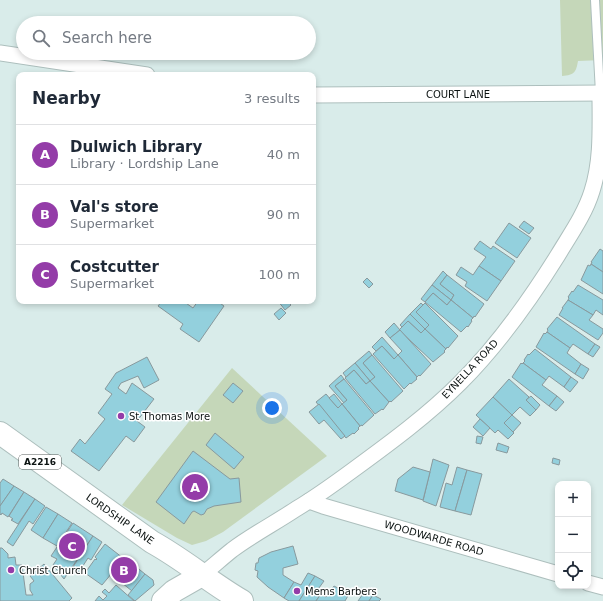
<!DOCTYPE html>
<meta charset="utf-8">
<style>
body{margin:0;font-family:"DejaVu Sans",sans-serif;background:#f6f6f7;color:#1f2937}
.controls{position:absolute;right:12px;bottom:12px;display:grid;overflow:hidden;border-radius:8px;box-shadow:0 2px 6px #0003}
.controls button{width:36px;height:36px;display:grid;place-items:center;padding:0;border:0;border-bottom:1px solid #e0e1e3;background:#fff;color:#1f2937;font:20px sans-serif}
.you{position:absolute;left:272px;top:408px;width:14px;height:14px;margin:-10px;border:3px solid #fff;border-radius:50%;background:#1a73e8;box-shadow:0 0 0 6px #1a73e833}
.badge{display:grid;place-items:center;width:26px;height:26px;border-radius:50%;background:#943ca8;color:#fff;font-size:13px;font-weight:700}
.pin{position:absolute;translate:-50% -50%;border:2px solid #fff;box-shadow:0 1px 4px #0006}
.list{margin:0;padding:0;list-style:none}
h2{display:flex;justify-content:space-between;align-items:center;height:52px;margin:0;padding:0 16px;font-size:17px}
h2 small{font-size:13px;font-weight:400;color:#747a83}
.list li{display:grid;grid-template-columns:26px 1fr auto;gap:12px;align-items:center;box-sizing:border-box;height:60px;padding:0 16px;border-top:1px solid #e0e1e3}
.list b{display:block;font-size:15px;white-space:nowrap}
.list p{margin:0;font-size:13px;white-space:nowrap;color:#747a83}
.list em{font-size:13px;font-style:normal;color:#747a83}
.icon{flex:none;width:22px;height:22px;fill:none;stroke:currentColor;stroke-width:2;stroke-linecap:round;stroke-linejoin:round}
.map{position:relative;flex:none;width:603px;height:601px;overflow:hidden}
.search{position:absolute;background:#fff;box-shadow:0 2px 6px #0003;left:16px;top:16px;width:300px;height:44px;display:flex;align-items:center;gap:10px;box-sizing:border-box;padding:0 14px;border-radius:22px;color:#747a83;font-size:15px}
.panel{position:absolute;background:#fff;box-shadow:0 2px 6px #0003;left:16px;top:72px;width:300px;height:232px;border-radius:8px}
.map>svg:first-child{display:block}
.green{fill:#c5d7b9}
.building{fill:#93d0dd;stroke:#88999d}
.lines{fill:none;stroke-linecap:round;stroke-linejoin:round}
.service-casing{stroke:#adbfbd;stroke-width:10}
.minor-casing{stroke:#adbfbd;stroke-width:17}
.secondary-casing{stroke:#adbfbd;stroke-width:24}
.primary-casing{stroke:#adbfbd;stroke-width:24}
.service{stroke:#fff;stroke-width:8}
.minor{stroke:#fff;stroke-width:15}
.secondary{stroke:#fff;stroke-width:22}
.primary{stroke:#fff;stroke-width:22}
.poi-dot{fill:#943ca8;stroke:#fff;stroke-width:1.5}
.labels{text-anchor:middle;dominant-baseline:central;stroke-width:3;stroke-linejoin:round;paint-order:stroke}
.shield{fill:#fff;stroke:#555a59;stroke-width:1}
.shield-label{font-size:9px;font-weight:bold;fill:#0c1312}
.street-label{font-size:10px;fill:#0c1312;stroke:#fff}
.poi-label{font-size:10px;fill:#0c1312;stroke:#fff;text-anchor:start}
</style>
<div class="map">
<svg width="603" height="601" viewBox="0 0 603 601">
<rect width="100%" height="100%" fill="#d9ecea"/>
<!-- green -->
<g class="green">
<path d="M 560,0 L 603,0 L 603,60 L 578,61 C 576,72 575,75 562,76 Z"/>
<path d="M 232,368 L 327,456 L 223,532 L 206,541 L 192,545 L 177,538 L 122,505 Z"/>
</g>
<!-- building -->
<g class="building">
<path d="M 524,221 L 534,228 L 529,234 L 519,227 Z"/>
<path d="M 509,223 L 531,238 L 517,258 L 495,243 Z"/>
<path d="M 480,241 L 491,249 L 493,246 L 515,261 L 501,281 L 479,266 L 486,257 L 474,249 Z"/>
<path d="M 600,249 L 603,251 L 603,272 L 591,264 L 592,262 L 591,262 Z"/>
<path d="M 591,264 L 603,272 L 603,294 L 581,280 L 588,265 L 590,266 Z"/>
<path d="M 479,266 L 501,281 L 487,301 L 465,286 L 467,282 L 456,275 L 461,267 L 473,275 Z"/>
<path d="M 443,271 L 447,275 L 440,284 L 454,295 L 451,300 L 432,285 Z"/>
<path d="M 447,275 L 484,304 L 475,317 L 474,316 L 473,318 L 451,300 L 454,295 L 440,284 Z"/>
<path d="M 367,278 L 373,284 L 369,288 L 363,282 Z"/>
<path d="M 432,285 L 451,300 L 447,305 L 433,293 L 425,302 L 421,299 Z"/>
<path d="M 578,285 L 603,300 L 603,315 L 596,310 L 593,315 L 568,300 L 569,298 L 568,297 L 572,291 L 573,292 Z"/>
<path d="M 433,293 L 447,305 L 451,300 L 473,318 L 471,320 L 472,321 L 468,327 L 467,326 L 461,332 L 425,302 Z"/>
<path d="M 568,300 L 593,315 L 589,320 L 603,329 L 603,333 L 598,340 L 559,315 L 563,308 L 562,308 Z"/>
<path d="M 162,301 L 183,301 L 193,308 L 198,301 L 217,301 L 224,306 L 199,342 L 180,329 L 183,324 L 158,306 Z"/>
<path d="M 278,301 L 287,301 L 291,305 L 285,310 Z"/>
<path d="M 421,303 L 423,305 L 416,312 L 429,325 L 425,329 L 410,314 Z"/>
<path d="M 425,303 L 458,336 L 448,348 L 447,347 L 446,349 L 425,329 L 429,325 L 416,312 Z"/>
<path d="M 281,308 L 286,313 L 279,320 L 274,314 Z"/>
<path d="M 410,314 L 425,329 L 421,333 L 408,321 L 402,327 L 400,325 Z"/>
<path d="M 557,317 L 595,344 L 588,354 L 573,344 L 570,348 L 547,332 L 548,330 L 547,329 Z"/>
<path d="M 408,321 L 421,333 L 425,329 L 446,349 L 444,351 L 445,352 L 433,362 L 399,330 Z"/>
<path d="M 394,323 L 400,330 L 390,338 L 385,332 Z"/>
<path d="M 400,330 L 431,364 L 420,376 L 419,375 L 417,377 L 398,355 L 402,351 L 390,338 Z"/>
<path d="M 547,332 L 570,348 L 567,353 L 581,364 L 575,374 L 536,347 L 544,333 L 545,334 Z"/>
<path d="M 382,337 L 398,355 L 394,359 L 382,346 L 376,351 L 372,347 Z"/>
<path d="M 595,344 L 600,347 L 593,357 L 588,354 Z"/>
<path d="M 382,346 L 394,359 L 398,355 L 417,377 L 416,378 L 417,379 L 411,384 L 410,383 L 404,389 L 373,354 Z"/>
<path d="M 535,349 L 571,377 L 564,387 L 549,376 L 546,380 L 523,363 L 525,361 L 524,360 L 528,354 L 529,355 Z"/>
<path d="M 369,351 L 372,355 L 363,363 L 375,377 L 370,381 L 355,363 Z"/>
<path d="M 372,355 L 403,391 L 391,402 L 390,401 L 389,402 L 370,381 L 375,377 L 363,363 Z"/>
<path d="M 147,357 L 159,380 L 144,388 L 138,376 L 121,383 L 118,388 L 126,394 L 132,383 L 154,399 L 137,421 L 145,427 L 134,442 L 126,436 L 99,471 L 71,451 L 80,439 L 85,444 L 105,419 L 98,413 L 112,394 L 105,389 L 116,373 Z"/>
<path d="M 355,363 L 370,381 L 366,384 L 354,370 L 346,377 L 343,373 Z"/>
<path d="M 521,363 L 522,364 L 523,363 L 546,380 L 542,385 L 557,396 L 549,406 L 512,377 Z"/>
<path d="M 581,364 L 589,369 L 583,379 L 575,374 Z"/>
<path d="M 354,370 L 366,384 L 370,381 L 389,402 L 383,410 L 382,409 L 375,414 L 345,378 Z"/>
<path d="M 341,375 L 344,379 L 335,386 L 347,400 L 344,403 L 329,386 Z"/>
<path d="M 571,377 L 578,382 L 570,392 L 564,387 Z"/>
<path d="M 344,379 L 374,415 L 362,426 L 362,425 L 360,426 L 342,404 L 347,400 L 335,386 Z"/>
<path d="M 509,379 L 529,397 L 526,400 L 536,410 L 530,416 L 520,407 L 512,415 L 493,397 Z"/>
<path d="M 233,383 L 243,391 L 233,403 L 223,395 Z"/>
<path d="M 326,394 L 338,408 L 342,404 L 360,426 L 358,428 L 359,429 L 354,434 L 353,433 L 346,438 L 316,402 Z"/>
<path d="M 334,394 L 342,404 L 338,408 L 329,398 Z"/>
<path d="M 531,396 L 540,405 L 536,410 L 526,400 Z"/>
<path d="M 557,396 L 564,402 L 556,411 L 549,406 Z"/>
<path d="M 493,397 L 512,415 L 504,423 L 514,433 L 508,439 L 498,430 L 495,433 L 476,415 Z"/>
<path d="M 319,404 L 345,436 L 341,439 L 324,420 L 319,424 L 309,412 Z"/>
<path d="M 512,415 L 521,423 L 513,432 L 504,423 Z"/>
<path d="M 480,419 L 490,428 L 483,436 L 473,427 Z"/>
<path d="M 215,433 L 244,457 L 234,469 L 206,445 Z"/>
<path d="M 477,436 L 483,437 L 481,444 L 476,443 Z"/>
<path d="M 498,443 L 509,447 L 507,453 L 496,450 Z"/>
<path d="M 193,451 L 230,479 L 239,478 L 241,502 L 214,506 L 207,509 L 204,514 L 201,515 L 194,511 L 192,512 L 184,524 L 156,502 Z"/>
<path d="M 553,458 L 560,460 L 559,465 L 552,463 Z"/>
<path d="M 433,459 L 449,465 L 436,506 L 423,501 Z"/>
<path d="M 413,467 L 430,472 L 423,500 L 395,491 L 398,479 Z"/>
<path d="M 457,467 L 467,470 L 455,511 L 440,507 L 446,483 L 452,485 Z"/>
<path d="M 467,470 L 482,474 L 471,515 L 455,511 Z"/>
<path d="M 3,479 L 14,486 L 0,506 L 0,483 Z"/>
<path d="M 14,486 L 24,492 L 8,517 L 2,513 L 1,515 L 0,514 L 0,506 Z"/>
<path d="M 24,492 L 35,499 L 18,524 L 11,520 L 13,519 L 9,516 Z"/>
<path d="M 35,499 L 45,506 L 33,524 L 29,521 L 13,546 L 7,542 Z"/>
<path d="M 46,507 L 58,514 L 43,538 L 31,530 Z"/>
<path d="M 58,514 L 72,523 L 57,546 L 43,538 Z"/>
<path d="M 73,523 L 93,536 L 64,579 L 53,565 L 57,559 L 51,556 Z"/>
<path d="M 93,536 L 102,542 L 91,560 L 88,558 L 79,572 L 74,569 L 71,575 L 69,573 Z"/>
<path d="M 105,544 L 123,558 L 113,571 L 112,570 L 111,572 L 112,573 L 102,585 L 85,573 L 95,559 L 96,560 L 97,559 L 95,557 Z"/>
<path d="M 293,546 L 298,564 L 283,568 L 283,575 L 294,582 L 284,598 L 268,587 L 257,577 L 258,571 L 255,570 L 256,563 L 258,563 L 259,558 L 271,552 Z"/>
<path d="M 0,548 L 2,548 L 8,554 L 8,558 L 15,557 L 16,565 L 22,565 L 26,595 L 33,595 L 30,590 L 30,584 L 34,581 L 30,576 L 44,564 L 72,598 L 69,601 L 0,601 Z"/>
<path d="M 125,558 L 135,566 L 122,583 L 112,575 Z"/>
<path d="M 135,566 L 145,574 L 132,591 L 122,583 Z"/>
<path d="M 308,573 L 315,576 L 299,601 L 289,601 L 284,598 L 294,582 L 301,585 Z"/>
<path d="M 145,574 L 153,580 L 154,585 L 135,601 L 128,595 Z"/>
<path d="M 315,576 L 324,581 L 316,592 L 320,595 L 316,601 L 299,601 Z"/>
<path d="M 116,585 L 134,601 L 95,601 L 99,596 L 103,600 L 107,596 L 102,592 L 105,589 L 109,593 Z"/>
<path d="M 334,586 L 349,594 L 345,601 L 316,601 L 321,594 L 326,597 Z"/>
<path d="M 365,591 L 373,595 L 369,601 L 358,601 Z"/>
<path d="M 373,595 L 381,599 L 379,601 L 369,601 Z"/>
</g>
<g class="lines">
<!-- service casing -->
<g class="service-casing">
<path id="service" d="M 595,0 L 600,93"/>
</g>
<!-- minor casing -->
<g class="minor-casing">
<g id="minor">
<path d="M 0,53 L 147,75"/>
<path d="M 313,95 L 603,93"/>
<path d="M 309,501 L 323,506 L 558,574"/>
<path d="M 202,575 C 212,567 222,558 232,550 C 252,535 275,523 296,509 C 316,497 334,484 353,470 C 390,443 428,415 460,383 C 498,345 530,300 558,255 C 570,235 585,214 592,191 C 602,160 600,126 600,93"/>
<path d="M 588,583 L 603,587"/>
</g>
</g>
<!-- secondary casing -->
<g class="secondary-casing">
<path id="secondary" d="M 163,601 L 174,591 L 202,575"/>
</g>
<!-- primary casing -->
<g class="primary-casing">
<path id="primary" d="M 0,433 L 152,542 C 183,559 211,583 242,601"/>
</g>
<!-- service -->
<use href="#service" class="service"/>
<!-- minor -->
<use href="#minor" class="minor"/>
<!-- secondary -->
<use href="#secondary" class="secondary"/>
<!-- primary -->
<use href="#primary" class="primary"/>
</g>
<!-- markers -->
<g class="poi-dot">
<circle cx="121" cy="416" r="4"/>
<circle cx="11" cy="570" r="4"/>
<circle cx="297" cy="591" r="4"/>
</g>
<g class="labels">
<!-- shield labels -->
<rect class="shield" x="19" y="455" width="42" height="14" rx="3"/>
<g class="shield-label">
<text x="40" y="462">A2216</text>
</g>
<!-- street labels -->
<g class="street-label">
<text x="458" y="94">COURT LANE</text>
<text transform="translate(470 369) rotate(-47)">EYNELLA ROAD</text>
<text transform="translate(120 519) rotate(35)">LORDSHIP LANE</text>
<text transform="translate(434 538) rotate(16)">WOODWARDE ROAD</text>
</g>
<!-- poi labels -->
<g class="poi-label">
<text x="129" y="416">St Thomas More</text>
<text x="19" y="570">Christ Church</text>
<text x="305" y="591">Mems Barbers</text>
</g>
</g>
</svg>
<div class="controls">
<button>+</button>
<button>−</button>
<button><svg class="icon" aria-label="locate" viewBox="0 0 24 24"><circle cx="12" cy="12" r="6"/><path d="M12 2v4M12 18v4M2 12h4M18 12h4"/></svg></button>
</div>
<div class="you"></div>
<div class="pin badge" style="left:195px;top:487px">A</div>
<div class="pin badge" style="left:124px;top:570px">B</div>
<div class="pin badge" style="left:72px;top:546px">C</div>
<div class="search"><svg class="icon" aria-label="search" viewBox="0 0 24 24"><circle cx="10" cy="10" r="6"/><path d="M15 15l6 6"/></svg>Search here</div>
<section class="panel">
<h2>Nearby<small>3 results</small></h2>
<ul class="list">
<li><span class="badge">A</span><div><b>Dulwich Library</b><p>Library · Lordship Lane</p></div><em>40 m</em></li>
<li><span class="badge">B</span><div><b>Val's store</b><p>Supermarket</p></div><em>90 m</em></li>
<li><span class="badge">C</span><div><b>Costcutter</b><p>Supermarket</p></div><em>100 m</em></li>
</ul>
</section>
</div>
